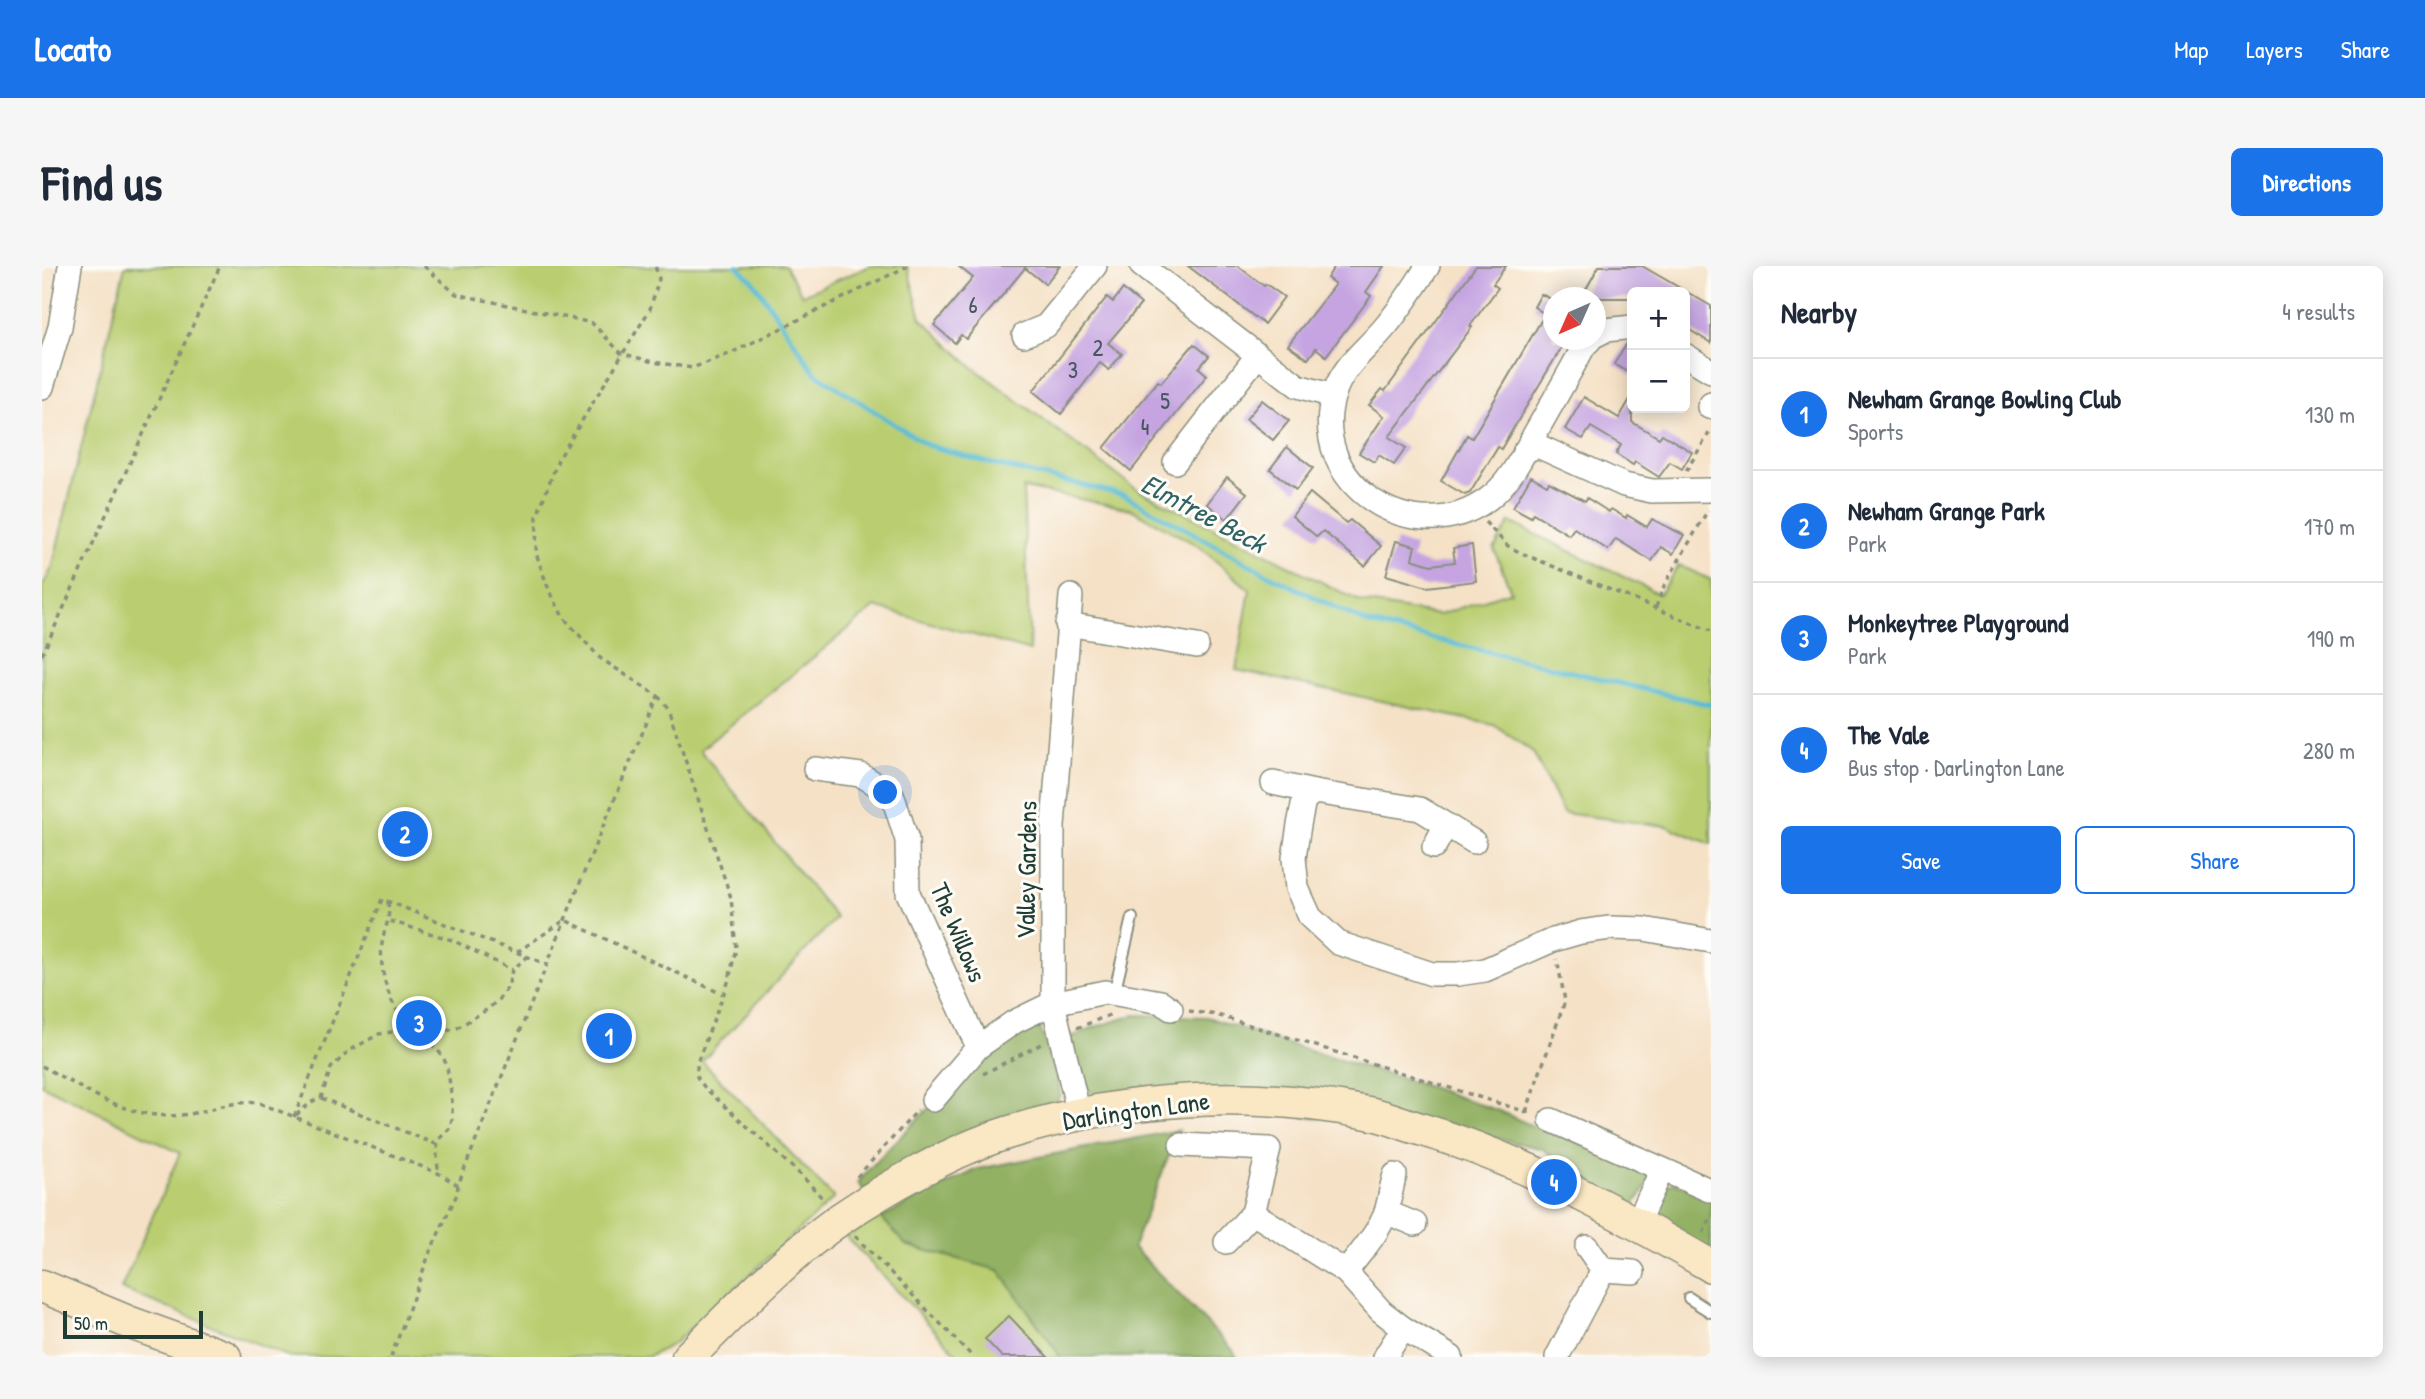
<!DOCTYPE html>
<meta charset="utf-8">
<style>
body{margin:0;font-family:"Patrick Hand",sans-serif;background:#f6f6f7;color:#1f2937}
.controls{position:absolute;right:21px;top:21px;display:grid;overflow:hidden;border-radius:10px;box-shadow:0 4px 18px #0003}
.controls button{width:63px;height:63px;display:grid;place-items:center;padding:0;border:0;border-bottom:2px solid #e0e1e3;background:#fff;color:#1f2937;font:35px sans-serif}
.compass{position:absolute;left:1501px;top:21px;width:63px;height:63px;border-radius:50%;background:#fff;box-shadow:0 4px 18px #0003;rotate:225deg}
.scale{position:absolute;left:21px;bottom:18px;width:140px;box-sizing:border-box;padding-left:7px;border:4px solid #1f3d34;border-top:0;font-size:19px;line-height:24px;white-space:nowrap;color:#1f3d34;-webkit-text-stroke:5px #fdfcf7;paint-order:stroke}
.you{position:absolute;left:844px;top:527px;width:24px;height:24px;margin:-18px;border:5px solid #fff;border-radius:50%;background:#1a73e8;box-shadow:0 0 0 10px #1a73e833}
.badge{display:grid;place-items:center;width:46px;height:46px;border-radius:50%;background:#1a73e8;color:#fff;font-size:23px;font-weight:700}
.pin{position:absolute;translate:-50% -50%;border:4px solid #fff;box-shadow:0 2px 7px #0006}
.list{margin:0;padding:0;list-style:none}
h2{display:flex;justify-content:space-between;align-items:center;height:91px;margin:0;padding:0 28px;font-size:30px}
h2 small{font-size:23px;font-weight:400;color:#747a83}
.list li{display:grid;grid-template-columns:46px 1fr auto;gap:21px;align-items:center;box-sizing:border-box;height:112px;padding:0 28px;border-top:2px solid #e0e1e3}
.list b{display:block;font-size:26px;white-space:nowrap}
.list p{margin:0;font-size:23px;white-space:nowrap;color:#747a83}
.list em{font-size:23px;font-style:normal;color:#747a83}
.actions{display:flex;gap:14px;padding:21px 28px}
.actions a{flex:1;padding:16px 0;border:2px solid #1a73e8;border-radius:10px;text-align:center;font-size:24px;color:#1a73e8}
.actions .main{background:#1a73e8;color:#fff}
.map{position:relative;flex:none;width:1669px;height:1091px;overflow:hidden;border-radius:10px}
header{display:flex;align-items:center;gap:42px;box-sizing:border-box;height:98px;padding:0 35px;background:#1a73e8;color:#fff}
header strong{font-size:33px}
nav{display:flex;gap:38px;margin-inline-start:auto;font-size:24px}
.intro{display:flex;align-items:center;justify-content:space-between;box-sizing:border-box;height:168px;padding:0 42px}
h1{margin:0;font-size:49px}
.button{padding:18px 32px;border-radius:10px;background:#1a73e8;color:#fff;font-size:24px;font-weight:700}
main{display:flex;gap:42px;padding:0 42px}
aside{flex:1;background:#fff;border-radius:10px;box-shadow:0 4px 18px #0003}
.map>svg:first-child{display:block}
.green{fill:#bace71;stroke:#6c8652;stroke-width:2}
.forest{fill:#93b163;stroke:#59774c;stroke-width:2}
.lines{fill:none;stroke-linecap:round;stroke-linejoin:round}
.stream{stroke:#53bad1;stroke-width:5}
.building{fill:#c5a4e1}
.lane-casing{stroke:#8a8f7d;stroke-width:14}
.street-casing{stroke:#8a8f7d;stroke-width:26}
.secondary-casing{stroke:#8a8f7d;stroke-width:35}
.path{stroke:#8a8f7d;stroke-width:3.5;stroke-dasharray:5 5;stroke-linecap:butt}
.lane{stroke:#fff;stroke-width:10}
.street{stroke:#fff;stroke-width:23}
.secondary{stroke:#fae7c3;stroke-width:32}
.labels{text-anchor:middle;dominant-baseline:central;stroke-width:6;stroke-linejoin:round;paint-order:stroke}
.number-label{font-size:23px;fill:#48575f}
.street-label{font-size:26px;fill:#1f3d34;stroke:#fdfcf7}
.water-label{font-size:28px;font-style:italic;fill:#2f6263;stroke:#fdfcf7}
</style>
<header>
<strong>Locato</strong>
<nav><a>Map</a><a>Layers</a><a>Share</a></nav>
</header>
<div class="intro"><h1>Find us</h1><a class="button">Directions</a></div>
<main>
<div class="map">
<svg width="1669" height="1091" viewBox="0 0 1669 1091">
<rect width="100%" height="100%" fill="#fdfcf7"/>
<filter id="ink" filterUnits="userSpaceOnUse"><feTurbulence type="fractalNoise" baseFrequency=".0143" numOctaves="2"/><feDisplacementMap in="SourceGraphic" scale="14" xChannelSelector="R" yChannelSelector="G"/><feConvolveMatrix kernelMatrix="1 2 1 2 8 2 1 2 1" color-interpolation-filters="sRGB"/></filter>
<filter id="wash" filterUnits="userSpaceOnUse"><feTurbulence type="fractalNoise" baseFrequency=".00686" numOctaves="4" result="noise"/><feDisplacementMap in="SourceGraphic" scale="28" xChannelSelector="R" yChannelSelector="G"/><feGaussianBlur stdDeviation="1.57" result="paint"/><feColorMatrix in="noise" values="0 0 0 0 0 0 0 0 0 0 0 0 0 0 0 0 0 1.4 0 .05"/><feComposite in="paint" operator="in"/></filter>
<g filter="url(#wash)">
<rect width="100%" height="100%" fill="#f5e1c6"/>
<!-- green -->
<g class="green">
<path d="M 83,0 L 743,0 L 760,29 L 828,0 L 865,0 L 879,52 L 928,99 L 1091,221 L 1319,336 L 1397,349 L 1469,325 L 1452,283 L 1468,256 L 1617,328 L 1637,299 L 1669,314 L 1669,578 L 1624,560 L 1521,547 L 1491,486 L 1452,459 L 1194,404 L 1208,324 L 1155,279 L 1089,243 L 981,222 L 988,385 L 833,341 L 658,484 L 794,652 L 660,795 L 792,932 L 631,1078 L 606,1091 L 248,1091 L 79,1023 L 138,887 L 0,819 L 0,321 L 10,302 Z"/>
<path d="M 839,951 L 864,979 L 957,1004 L 1019,1091 L 918,1091 L 804,971 Z"/>
</g>
<!-- forest -->
<g class="forest">
<path d="M 1093,749 L 1165,751 L 1242,777 L 1390,822 L 1457,845 L 1511,869 L 1515,867 L 1606,904 L 1609,913 L 1593,938 L 1586,940 L 1541,915 L 1501,883 L 1419,864 L 1060,833 C 1034,823 1034,797 1027,772 L 1050,762 Z"/>
<path d="M 992,759 L 998,762 L 1016,812 L 1018,829 L 1011,840 L 822,924 L 816,917 C 829,899 845,885 860,869 C 901,827 940,789 992,759 Z"/>
<path d="M 1137,864 L 1091,981 L 1190,1083 L 1195,1091 L 1019,1091 L 957,1004 L 864,979 L 839,951 L 936,903 Z"/>
<path d="M 1632,916 L 1669,933 L 1669,990 L 1614,958 L 1609,946 L 1621,924 Z"/>
</g>
<g class="lines">
<!-- stream -->
<path class="stream" d="M 695,0 L 712,16 L 773,107 L 885,179 L 954,199 L 1082,229 L 1223,307 L 1325,357 L 1669,439"/>
</g>
<g id="blocks">
<!-- building -->
<g class="building">
<path d="M 916,0 L 1018,0 L 1003,18 L 983,2 L 924,73 L 919,69 L 913,77 L 892,59 L 931,12 Z"/>
<path d="M 1146,0 L 1196,0 L 1222,20 L 1224,18 L 1242,31 L 1222,58 Z"/>
<path d="M 1293,0 L 1342,0 L 1324,26 L 1329,30 L 1284,90 L 1274,82 L 1266,93 L 1246,79 L 1293,18 L 1285,12 Z"/>
<path d="M 1434,0 L 1464,0 L 1451,18 L 1456,22 L 1428,60 L 1430,61 L 1347,171 L 1364,182 L 1352,199 L 1337,189 L 1332,196 L 1317,187 L 1342,150 L 1327,139 L 1340,123 L 1343,125 Z"/>
<path d="M 1557,0 L 1600,0 L 1669,40 L 1669,77 L 1643,61 L 1643,26 L 1590,26 L 1590,32 L 1539,32 Z"/>
<path d="M 1081,23 L 1099,38 L 1066,77 L 1080,88 L 1067,104 L 1058,97 L 1019,148 L 991,125 L 1065,31 L 1071,36 Z"/>
<path d="M 1499,28 L 1511,34 L 1511,74 L 1524,74 L 1459,183 L 1456,181 L 1428,227 L 1423,229 L 1399,215 L 1425,169 L 1430,172 L 1503,48 L 1492,41 Z"/>
<path d="M 1590,75 L 1590,109 L 1572,98 L 1586,76 Z"/>
<path d="M 1152,78 L 1167,90 L 1157,102 L 1165,109 L 1089,205 L 1062,182 L 1116,115 L 1119,117 Z"/>
<path d="M 1590,130 L 1590,156 L 1617,172 L 1620,168 L 1650,186 L 1640,203 L 1628,196 L 1617,211 L 1593,196 L 1591,199 L 1574,188 L 1579,179 L 1549,161 L 1541,173 L 1523,163 L 1542,131 L 1577,152 Z"/>
<path d="M 1220,134 L 1247,155 L 1231,174 L 1204,153 Z"/>
<path d="M 1245,181 L 1271,202 L 1254,224 L 1228,203 Z"/>
<path d="M 1489,210 L 1505,219 L 1507,216 L 1543,235 L 1545,232 L 1567,246 L 1569,243 L 1584,252 L 1585,249 L 1605,261 L 1610,253 L 1642,269 L 1631,288 L 1619,281 L 1610,295 L 1574,273 L 1566,284 L 1532,262 L 1527,269 L 1491,247 L 1489,251 L 1471,241 Z"/>
<path d="M 1185,211 L 1205,227 L 1185,253 L 1165,238 Z"/>
<path d="M 1268,227 L 1304,257 L 1308,254 L 1339,280 L 1323,300 L 1281,265 L 1275,271 L 1250,250 Z"/>
<path d="M 1354,275 L 1373,280 L 1370,293 L 1389,299 L 1413,296 L 1411,282 L 1430,279 L 1434,315 L 1385,321 L 1344,309 Z"/>
<path d="M 967,1050 L 1006,1091 L 960,1091 L 943,1073 Z"/>
</g>
</g>
</g>
<g filter="url(#ink)">
<use href="#blocks" fill-opacity="0" stroke="#8a8f7d" stroke-width="2"/>
<g class="lines">
<!-- lane casing -->
<g class="lane-casing">
<g id="lane">
<path d="M 1072,728 L 1090,652"/>
<path d="M 1647,1032 L 1669,1046"/>
</g>
</g>
<!-- street casing -->
<g class="street-casing">
<g id="street">
<path d="M 1100,0 L 1256,120 L 1291,130"/>
<path d="M 1386,0 C 1372,21 1359,42 1343,61 C 1324,84 1301,99 1292,128 C 1264,217 1372,288 1446,233 C 1468,217 1482,187 1495,164 C 1511,136 1527,108 1542,80 L 1548,74"/>
<path d="M 982,69 L 1004,60 L 1053,0"/>
<path d="M 1554,69 L 1564,64 L 1590,61"/>
<path d="M 1643,89 L 1669,105"/>
<path d="M 0,121 L 18,61 L 28,0"/>
<path d="M 1667,141 L 1669,138"/>
<path d="M 1483,185 L 1496,180 L 1582,219 L 1610,225 L 1669,224"/>
<path d="M 1133,196 L 1215,90"/>
<path d="M 1029,330 L 1011,560 L 1011,737 L 1037,849"/>
<path d="M 1025,358 L 1155,380"/>
<path d="M 773,503 L 819,509 L 850,528 L 865,574 L 866,627 L 936,781"/>
<path d="M 1231,517 L 1272,526"/>
<path d="M 1432,576 L 1378,543 L 1272,526 L 1262,534 L 1257,559 L 1252,592 L 1255,622 L 1268,651 L 1296,677 L 1390,708 L 1416,708 L 1443,704 L 1511,674 L 1539,666 L 1568,662 L 1602,663 L 1669,675"/>
<path d="M 1392,581 L 1404,559"/>
<path d="M 891,834 L 936,781 L 972,756 L 1011,737 L 1063,726 L 1119,736 L 1129,743"/>
<path d="M 1509,854 L 1667,924"/>
<path d="M 1139,879 L 1227,883 L 1211,947 L 1184,976"/>
<path d="M 1344,946 L 1373,958"/>
<path d="M 1211,947 L 1304,1006 L 1339,1045 L 1361,1062 L 1409,1091"/>
<path d="M 1595,957 L 1620,904"/>
<path d="M 1545,981 L 1561,1004 L 1591,1006"/>
<path d="M 1304,1006 C 1317,988 1335,969 1343,949 C 1347,939 1349,921 1353,909"/>
<path d="M 1343,1091 L 1361,1062"/>
<path d="M 1515,1091 L 1561,1004"/>
</g>
</g>
<!-- secondary casing -->
<g class="secondary-casing">
<g id="secondary">
<path d="M 0,1020 L 86,1056 L 183,1091"/>
<path d="M 646,1091 C 695,1043 742,993 798,953 C 845,921 911,884 965,867 C 1080,831 1208,823 1326,847 C 1343,850 1359,857 1375,862 C 1479,893 1576,946 1669,1000"/>
</g>
</g>
<!-- path -->
<g class="path">
<path d="M 382,0 L 414,28 L 550,57 L 579,87 L 611,96 L 650,102 L 687,88 L 866,0"/>
<path d="M 1644,205 L 1669,164"/>
<path d="M 1443,256 L 1466,280 L 1481,288 L 1669,365"/>
<path d="M 1614,341 L 1622,320 L 1666,244"/>
<path d="M 0,389 L 178,0"/>
<path d="M 616,430 L 626,442 L 689,632 L 694,682 L 687,714 L 655,797 L 655,811 L 663,822 L 761,911 L 783,935"/>
<path d="M 346,636 C 348,656 345,654 341,672 C 336,695 343,726 356,746 C 368,766 400,777 405,802 C 408,815 413,850 408,861 C 405,867 400,869 397,874 C 393,882 396,897 396,906"/>
<path d="M 348,655 L 410,674 L 470,704"/>
<path d="M 475,686 L 523,654 L 680,728"/>
<path d="M 1147,745 L 1175,749 L 1491,848"/>
<path d="M 1035,762 L 1070,748"/>
<path d="M 0,800 C 46,825 93,858 147,848 C 173,844 189,834 217,837 L 396,907 L 416,919"/>
<path d="M 941,808 L 999,778"/>
<path d="M 279,832 L 396,879"/>
<path d="M 1484,846 L 1523,735 L 1515,693"/>
<path d="M 254,849 L 271,835 L 279,832 L 289,802 L 307,785 L 337,768 L 350,766 L 397,767 L 415,762 L 446,743 L 456,734 L 466,721 L 470,704 L 485,691"/>
<path d="M 252,851 L 340,633 L 504,698"/>
<path d="M 815,911 L 876,844"/>
<path d="M 1661,967 L 1669,952"/>
<path d="M 813,970 L 931,1091"/>
<path d="M 349,1091 L 388,986 L 415,928 L 416,919 L 554,577 L 616,430 L 558,392 L 521,351 L 505,319 L 494,287 L 495,250 L 516,194 L 608,43 L 617,13 L 613,0"/>
</g>
<!-- lane -->
<use href="#lane" class="lane"/>
<!-- street -->
<use href="#street" class="street"/>
<!-- secondary -->
<use href="#secondary" class="secondary"/>
</g>
</g>
<g class="labels">
<!-- number labels -->
<g class="number-label">
<text x="931" y="38">6</text>
<text x="1056" y="81">2</text>
<text x="1031" y="103">3</text>
<text x="1123" y="134">5</text>
<text x="1103" y="160">4</text>
</g>
<!-- street labels -->
<g class="street-label">
<text transform="translate(984 604) rotate(-89)">Valley Gardens</text>
<text transform="translate(917 666) rotate(67)">The Willows</text>
<text transform="translate(1094 844) rotate(-8)">Darlington Lane</text>
</g>
<!-- water labels -->
<g class="water-label">
<text transform="translate(1162 247) rotate(28)">Elmtree Beck</text>
</g>
</g>
</svg>
<div class="controls">
<button>+</button>
<button>−</button>
</div>
<svg class="compass" viewBox="-18 -18 36 36"><path d="M0-13l5 13h-10z" fill="#e53935"/><path d="M0 13l5-13h-10z" fill="#747a83"/></svg>
<div class="scale">50 m</div>
<div class="you"></div>
<div class="pin badge" style="left:567px;top:770px">1</div>
<div class="pin badge" style="left:363px;top:568px">2</div>
<div class="pin badge" style="left:377px;top:757px">3</div>
<div class="pin badge" style="left:1512px;top:916px">4</div>
</div>
<aside>
<h2>Nearby<small>4 results</small></h2>
<ul class="list">
<li><span class="badge">1</span><div><b>Newham Grange Bowling Club</b><p>Sports</p></div><em>130 m</em></li>
<li><span class="badge">2</span><div><b>Newham Grange Park</b><p>Park</p></div><em>170 m</em></li>
<li><span class="badge">3</span><div><b>Monkeytree Playground</b><p>Park</p></div><em>190 m</em></li>
<li><span class="badge">4</span><div><b>The Vale</b><p>Bus stop · Darlington Lane</p></div><em>280 m</em></li>
</ul>
<div class="actions"><a class="main">Save</a><a>Share</a></div>
</aside>
</main>
